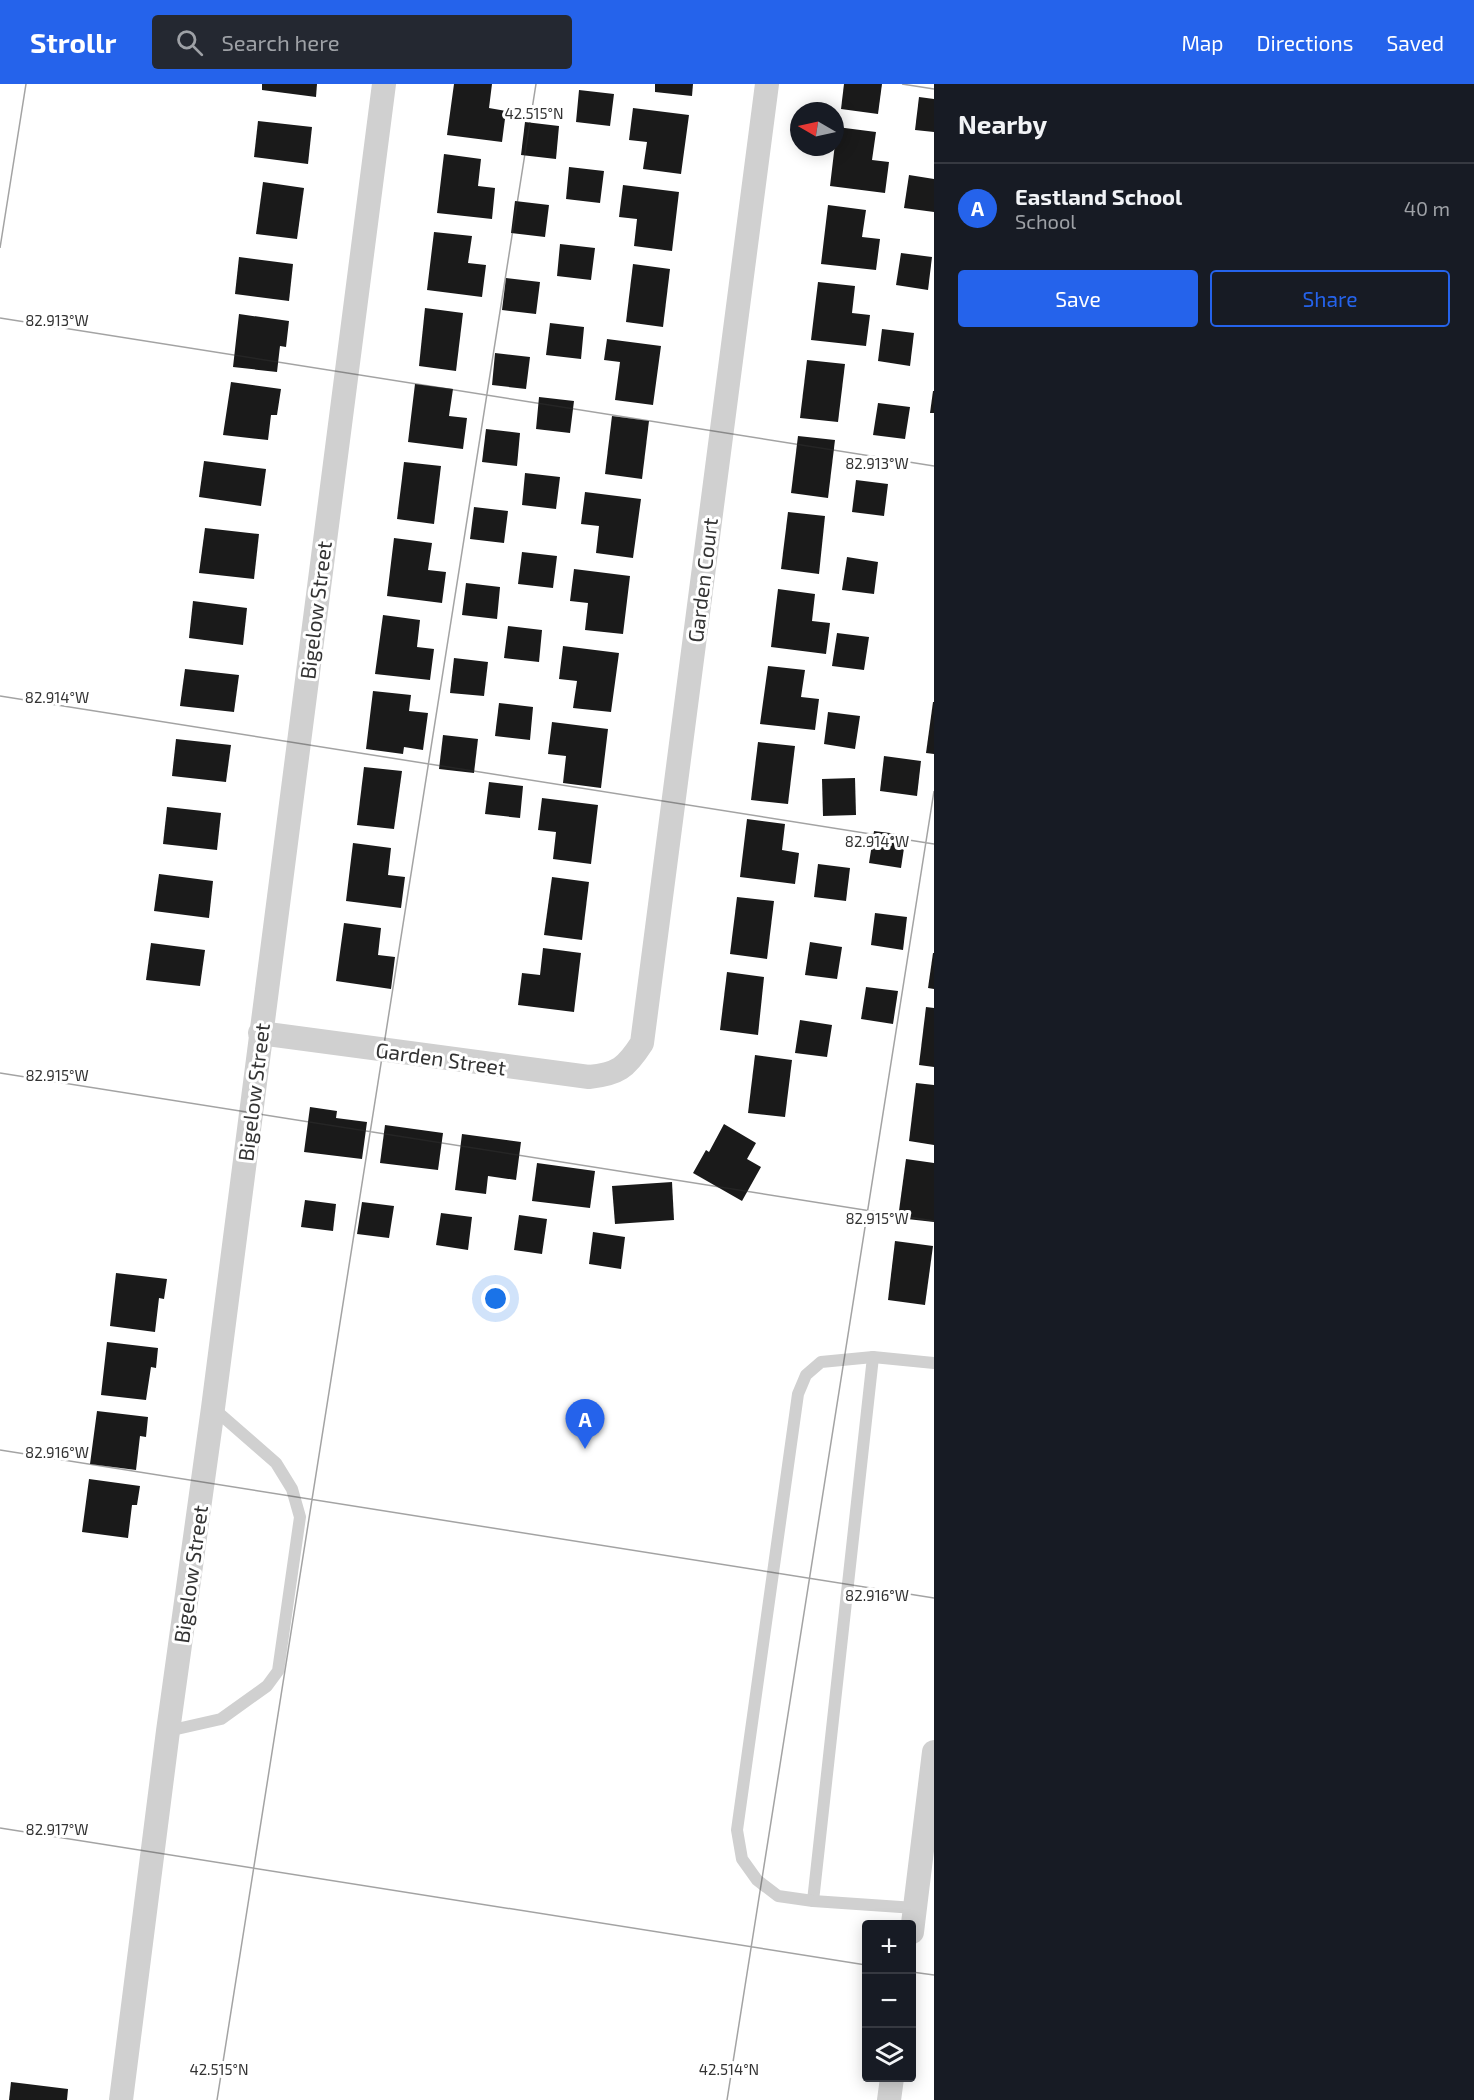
<!DOCTYPE html>
<meta charset="utf-8">
<style>
body{margin:0;font-family:"Exo 2",sans-serif;background:#242831;color:#f1f3f6}
.controls{position:absolute;right:18px;bottom:18px;display:grid;overflow:hidden;border-radius:6px;box-shadow:0 3px 15px #0003}
.controls button{width:54px;height:54px;display:grid;place-items:center;padding:0;border:0;border-bottom:2px solid #363941;background:#171b24;color:#f1f3f6;font:30px sans-serif}
.compass{position:absolute;left:790px;top:18px;width:54px;height:54px;border-radius:50%;background:#171b24;box-shadow:0 3px 15px #0003;rotate:279deg}
.you{position:absolute;left:496px;top:1215px;width:21px;height:21px;margin:-15px;border:4px solid #fff;border-radius:50%;background:#1a73e8;box-shadow:0 0 0 9px #1a73e833}
.badge{display:grid;place-items:center;width:39px;height:39px;border-radius:50%;background:#2563eb;color:#fff;font-size:20px;font-weight:700}
.pin{position:absolute;translate:-50% -50px;filter:drop-shadow(0 2px 3px #0008)}
.pin::after{content:'';position:absolute;top:32px;width:21px;height:18px;background:inherit;clip-path:polygon(0 0,100% 0,50% 100%)}
.list{margin:0;padding:0;list-style:none}
h2{display:flex;justify-content:space-between;align-items:center;height:78px;margin:0;padding:0 24px;font-size:26px}
h2 small{font-size:20px;font-weight:400;color:#9ea1a6}
.list li{display:grid;grid-template-columns:39px 1fr auto;gap:18px;align-items:center;box-sizing:border-box;height:90px;padding:0 24px;border-top:2px solid #363941}
.list b{display:block;font-size:22px;white-space:nowrap}
.list p{margin:0;font-size:20px;white-space:nowrap;color:#9ea1a6}
.list em{font-size:20px;font-style:normal;color:#9ea1a6}
.actions{display:flex;gap:12px;padding:18px 24px}
.actions a{flex:1;padding:14px 0;border:2px solid #2563eb;border-radius:6px;text-align:center;font-size:21px;color:#2563eb}
.actions .main{background:#2563eb;color:#fff}
.icon{flex:none;width:33px;height:33px;fill:none;stroke:currentColor;stroke-width:2;stroke-linecap:round;stroke-linejoin:round}
.map{position:relative;flex:none;width:934px;height:2016px;overflow:hidden}
header{display:flex;align-items:center;gap:36px;box-sizing:border-box;height:84px;padding:0 30px;background:#2563eb;color:#fff}
header strong{font-size:28px}
nav{display:flex;gap:33px;margin-inline-start:auto;font-size:21px}
.search{width:420px;height:54px;background:#242831;display:flex;align-items:center;gap:15px;box-sizing:border-box;padding:0 21px;border-radius:6px;color:#9ea1a6;font-size:22px}
main{display:flex}
aside{flex:1;background:#171b24}
.map>svg:first-child{display:block}
.building{fill:#1a1a1a}
.lines{fill:none;stroke-linecap:round;stroke-linejoin:round}
.lane{stroke:#d0d0d0;stroke-width:12}
.street{stroke:#d0d0d0;stroke-width:24}
.ticks{fill:none;stroke:#333;stroke-width:1.5;stroke-opacity:0.45}
.labels{text-anchor:middle;dominant-baseline:central;stroke-width:6;stroke-linejoin:round;paint-order:stroke}
.street-label{font-size:21px;fill:#333;stroke:#fff}
.ticks-label{font-size:15px;text-anchor:middle;fill:#333;stroke:#fff;stroke-width:6;stroke-linejoin:round;paint-order:stroke}
</style>
<header>
<strong>Strollr</strong>
<div class="search"><svg class="icon" aria-label="search" viewBox="0 0 24 24"><circle cx="10" cy="10" r="6"/><path d="M15 15l6 6"/></svg>Search here</div>
<nav><a>Map</a><a>Directions</a><a>Saved</a></nav>
</header>
<main>
<div class="map">
<svg width="934" height="2016" viewBox="0 0 934 2016">
<rect width="100%" height="100%" fill="#fff"/>
<!-- building -->
<g class="building">
<path d="M 262,0 L 317,0 L 316,13 L 262,6 Z"/>
<path d="M 454,0 L 492,0 L 489,24 L 506,27 L 502,58 L 447,51 Z"/>
<path d="M 655,0 L 693,0 L 692,12 L 655,8 Z"/>
<path d="M 844,0 L 882,0 L 878,30 L 841,25 Z"/>
<path d="M 579,6 L 614,10 L 610,42 L 576,38 Z"/>
<path d="M 919,13 L 934,15 L 934,48 L 915,46 Z"/>
<path d="M 633,24 L 689,31 L 681,90 L 643,85 L 647,58 L 629,56 Z"/>
<path d="M 258,37 L 312,43 L 308,80 L 254,73 Z"/>
<path d="M 525,38 L 559,42 L 556,75 L 521,71 Z"/>
<path d="M 837,43 L 876,48 L 872,76 L 889,78 L 885,109 L 830,102 Z"/>
<path d="M 444,70 L 481,75 L 478,102 L 495,104 L 492,135 L 437,129 Z"/>
<path d="M 569,83 L 604,87 L 600,119 L 566,115 Z"/>
<path d="M 909,91 L 934,95 L 934,128 L 904,124 Z"/>
<path d="M 263,98 L 304,104 L 297,155 L 256,150 Z"/>
<path d="M 623,101 L 679,108 L 672,167 L 634,162 L 637,135 L 619,133 Z"/>
<path d="M 515,117 L 549,121 L 545,153 L 511,149 Z"/>
<path d="M 828,121 L 866,126 L 862,153 L 880,155 L 876,186 L 821,180 Z"/>
<path d="M 434,148 L 472,152 L 468,179 L 486,181 L 482,213 L 427,206 Z"/>
<path d="M 560,160 L 595,164 L 591,196 L 557,192 Z"/>
<path d="M 901,169 L 932,173 L 928,206 L 896,201 Z"/>
<path d="M 239,173 L 293,180 L 289,217 L 235,210 Z"/>
<path d="M 633,180 L 670,185 L 663,243 L 626,238 Z"/>
<path d="M 506,194 L 540,198 L 536,230 L 502,226 Z"/>
<path d="M 818,198 L 855,202 L 852,229 L 870,231 L 866,262 L 811,256 Z"/>
<path d="M 425,224 L 463,229 L 456,287 L 419,282 Z"/>
<path d="M 239,230 L 289,237 L 286,263 L 280,262 L 277,288 L 233,283 Z"/>
<path d="M 550,239 L 584,243 L 581,275 L 546,271 Z"/>
<path d="M 882,245 L 914,249 L 910,282 L 878,277 Z"/>
<path d="M 607,255 L 661,262 L 653,321 L 615,316 L 620,278 L 604,276 Z"/>
<path d="M 495,269 L 530,273 L 526,305 L 492,301 Z"/>
<path d="M 807,276 L 845,280 L 838,338 L 800,334 Z"/>
<path d="M 231,298 L 281,305 L 277,331 L 271,331 L 268,356 L 223,351 Z"/>
<path d="M 415,300 L 453,305 L 449,332 L 467,334 L 463,365 L 408,358 Z"/>
<path d="M 933,307 L 934,307 L 934,329 L 930,329 Z"/>
<path d="M 539,313 L 574,317 L 570,349 L 536,345 Z"/>
<path d="M 878,319 L 910,323 L 905,355 L 873,351 Z"/>
<path d="M 612,332 L 649,337 L 642,395 L 605,390 Z"/>
<path d="M 486,345 L 520,349 L 517,382 L 482,378 Z"/>
<path d="M 798,352 L 835,356 L 828,414 L 791,409 Z"/>
<path d="M 204,377 L 266,385 L 261,422 L 199,413 Z"/>
<path d="M 404,378 L 441,382 L 434,440 L 397,435 Z"/>
<path d="M 525,389 L 560,393 L 556,425 L 522,421 Z"/>
<path d="M 856,396 L 888,400 L 884,432 L 852,428 Z"/>
<path d="M 585,408 L 641,415 L 633,474 L 596,469 L 599,442 L 581,440 Z"/>
<path d="M 474,423 L 508,427 L 504,459 L 470,455 Z"/>
<path d="M 788,428 L 825,432 L 819,490 L 781,485 Z"/>
<path d="M 205,444 L 259,450 L 254,495 L 199,489 Z"/>
<path d="M 394,454 L 432,459 L 428,486 L 446,488 L 442,519 L 387,512 Z"/>
<path d="M 522,468 L 557,472 L 553,504 L 518,500 Z"/>
<path d="M 847,473 L 878,478 L 874,510 L 842,506 Z"/>
<path d="M 574,485 L 630,492 L 623,550 L 585,546 L 588,519 L 570,517 Z"/>
<path d="M 466,499 L 500,503 L 497,535 L 462,531 Z"/>
<path d="M 778,505 L 815,510 L 812,537 L 830,539 L 826,570 L 771,563 Z"/>
<path d="M 193,517 L 247,524 L 243,561 L 189,554 Z"/>
<path d="M 383,531 L 420,536 L 417,563 L 434,565 L 430,596 L 375,590 Z"/>
<path d="M 508,542 L 542,546 L 539,578 L 504,574 Z"/>
<path d="M 837,549 L 869,553 L 864,586 L 832,582 Z"/>
<path d="M 563,562 L 619,569 L 611,628 L 573,624 L 577,597 L 559,595 Z"/>
<path d="M 454,574 L 488,578 L 484,612 L 450,609 Z"/>
<path d="M 768,582 L 805,586 L 801,613 L 819,615 L 815,646 L 760,640 Z"/>
<path d="M 185,585 L 239,591 L 234,628 L 180,622 Z"/>
<path d="M 373,607 L 411,611 L 409,627 L 428,629 L 423,666 L 404,663 L 403,670 L 366,665 Z"/>
<path d="M 933,618 L 934,618 L 934,670 L 926,669 Z"/>
<path d="M 499,619 L 533,623 L 530,656 L 495,652 Z"/>
<path d="M 828,628 L 860,632 L 855,665 L 824,660 Z"/>
<path d="M 552,638 L 608,645 L 601,704 L 563,699 L 566,672 L 548,670 Z"/>
<path d="M 443,651 L 478,655 L 474,689 L 439,685 Z"/>
<path d="M 176,655 L 231,661 L 226,698 L 172,692 Z"/>
<path d="M 758,658 L 795,662 L 788,720 L 751,716 Z"/>
<path d="M 884,672 L 921,677 L 917,712 L 880,707 Z"/>
<path d="M 364,683 L 402,687 L 394,745 L 357,741 Z"/>
<path d="M 855,694 L 856,731 L 823,732 L 822,695 Z"/>
<path d="M 489,698 L 523,702 L 520,734 L 485,730 Z"/>
<path d="M 542,714 L 598,721 L 591,780 L 553,775 L 556,748 L 538,746 Z"/>
<path d="M 167,723 L 221,729 L 217,766 L 163,760 Z"/>
<path d="M 747,735 L 785,740 L 782,766 L 799,769 L 795,800 L 740,793 Z"/>
<path d="M 874,747 L 906,751 L 901,784 L 869,779 Z"/>
<path d="M 353,759 L 391,764 L 388,791 L 405,793 L 401,824 L 346,817 Z"/>
<path d="M 818,780 L 850,784 L 846,817 L 814,813 Z"/>
<path d="M 159,790 L 213,797 L 209,834 L 154,827 Z"/>
<path d="M 552,793 L 589,798 L 582,856 L 544,851 Z"/>
<path d="M 737,813 L 774,817 L 767,875 L 730,870 Z"/>
<path d="M 875,829 L 907,833 L 903,866 L 871,861 Z"/>
<path d="M 344,839 L 381,844 L 378,871 L 395,873 L 391,905 L 336,897 Z"/>
<path d="M 810,858 L 842,863 L 837,895 L 805,891 Z"/>
<path d="M 151,859 L 205,866 L 200,902 L 146,896 Z"/>
<path d="M 543,864 L 581,869 L 574,928 L 518,921 L 522,889 L 540,891 Z"/>
<path d="M 933,869 L 934,869 L 934,905 L 928,904 Z"/>
<path d="M 727,888 L 764,893 L 758,951 L 720,946 Z"/>
<path d="M 866,903 L 898,907 L 893,940 L 861,935 Z"/>
<path d="M 926,923 L 934,924 L 934,983 L 919,981 Z"/>
<path d="M 800,936 L 832,941 L 827,973 L 795,969 Z"/>
<path d="M 755,971 L 792,976 L 785,1033 L 748,1029 Z"/>
<path d="M 916,999 L 934,1001 L 934,1061 L 909,1057 Z"/>
<path d="M 310,1023 L 337,1027 L 336,1034 L 367,1038 L 362,1075 L 304,1068 Z"/>
<path d="M 724,1040 L 756,1059 L 747,1075 L 761,1083 L 742,1117 L 693,1089 L 706,1066 L 709,1068 Z"/>
<path d="M 385,1041 L 443,1049 L 438,1086 L 380,1079 Z"/>
<path d="M 462,1050 L 521,1058 L 516,1096 L 488,1092 L 486,1110 L 455,1106 Z"/>
<path d="M 906,1075 L 934,1079 L 934,1138 L 898,1134 Z"/>
<path d="M 537,1079 L 595,1087 L 590,1124 L 532,1117 Z"/>
<path d="M 672,1098 L 674,1136 L 615,1140 L 612,1102 Z"/>
<path d="M 305,1116 L 336,1120 L 333,1147 L 301,1143 Z"/>
<path d="M 362,1118 L 394,1122 L 389,1154 L 357,1150 Z"/>
<path d="M 441,1129 L 472,1133 L 468,1166 L 436,1161 Z"/>
<path d="M 519,1131 L 547,1135 L 542,1170 L 514,1166 Z"/>
<path d="M 593,1148 L 625,1153 L 621,1185 L 589,1180 Z"/>
<path d="M 895,1157 L 933,1162 L 925,1221 L 888,1216 Z"/>
<path d="M 116,1189 L 167,1195 L 164,1215 L 159,1214 L 155,1248 L 110,1242 Z"/>
<path d="M 107,1258 L 158,1264 L 156,1284 L 151,1283 L 146,1316 L 101,1311 Z"/>
<path d="M 97,1327 L 148,1333 L 146,1353 L 140,1352 L 136,1386 L 90,1380 Z"/>
<path d="M 89,1395 L 140,1402 L 137,1421 L 132,1421 L 128,1454 L 82,1448 Z"/>
<path d="M 11,1998 L 68,2005 L 67,2016 L 9,2016 Z"/>
</g>
<g class="lines">
<!-- lane -->
<g class="lane">
<path d="M 168,1647 L 221,1635 L 267,1602 L 278,1587 L 300,1433 L 292,1405 L 276,1379 L 213,1324"/>
<path d="M 813,1817 L 873,1273"/>
<path d="M 915,1824 L 813,1817 L 778,1812 L 757,1796 L 742,1775 L 737,1746 L 798,1310 L 806,1291 L 821,1278 L 873,1273 L 934,1279"/>
</g>
<!-- street -->
<g class="street">
<path d="M 260,949 L 589,993 C 618,990 626,984 642,959 L 767,0"/>
<path d="M 912,1848 L 934,1668"/>
<path d="M 121,2016 L 168,1647 L 213,1324 L 384,0"/>
<path d="M 889,2016 L 892,1994"/>
</g>
</g>
<!-- ticks -->
<path class="ticks" d="M 902,0 L 934,5M 0,164 L 26,0M 0,234 L 934,382M 0,612 L 934,760M 0,989 L 934,1137M 0,1366 L 934,1514M 0,1744 L 866,1881M 912,1888 L 934,1891M 217,2016 L 536,0M 727,2016 L 934,707"/>
<g class="labels">
<!-- street labels -->
<g class="street-label">
<text transform="translate(702 496) rotate(-83)">Garden Court</text>
<text transform="translate(315 526) rotate(-83)">Bigelow Street</text>
<text transform="translate(441 974) rotate(8)">Garden Street</text>
<text transform="translate(253 1008) rotate(-83)">Bigelow Street</text>
<text transform="translate(190 1490) rotate(-82)">Bigelow Street</text>
</g>
</g>
<g class="ticks-label">
<text x="534" y="35">42.515°N</text>
<text x="57" y="242">82.913°W</text>
<text x="877" y="385">82.913°W</text>
<text x="57" y="619">82.914°W</text>
<text x="877" y="763">82.914°W</text>
<text x="57" y="997">82.915°W</text>
<text x="877" y="1140">82.915°W</text>
<text x="57" y="1374">82.916°W</text>
<text x="877" y="1517">82.916°W</text>
<text x="57" y="1751">82.917°W</text>
<text x="219" y="1991">42.515°N</text>
<text x="729" y="1991">42.514°N</text>
</g>
</svg>
<div class="controls">
<button>+</button>
<button>−</button>
<button><svg class="icon" aria-label="layers" viewBox="0 0 24 24"><path d="M12 4l9 5-9 5-9-5zM3 14l9 5 9-5"/></svg></button>
</div>
<svg class="compass" viewBox="-18 -18 36 36"><path d="M0-13l5 13h-10z" fill="#e53935"/><path d="M0 13l5-13h-10z" fill="#9ea1a6"/></svg>
<div class="you"></div>
<div class="pin badge" style="left:585px;top:1365px">A</div>
</div>
<aside>
<h2>Nearby<small></small></h2>
<ul class="list">
<li><span class="badge">A</span><div><b>Eastland School</b><p>School</p></div><em>40 m</em></li>
</ul>
<div class="actions"><a class="main">Save</a><a>Share</a></div>
</aside>
</main>
